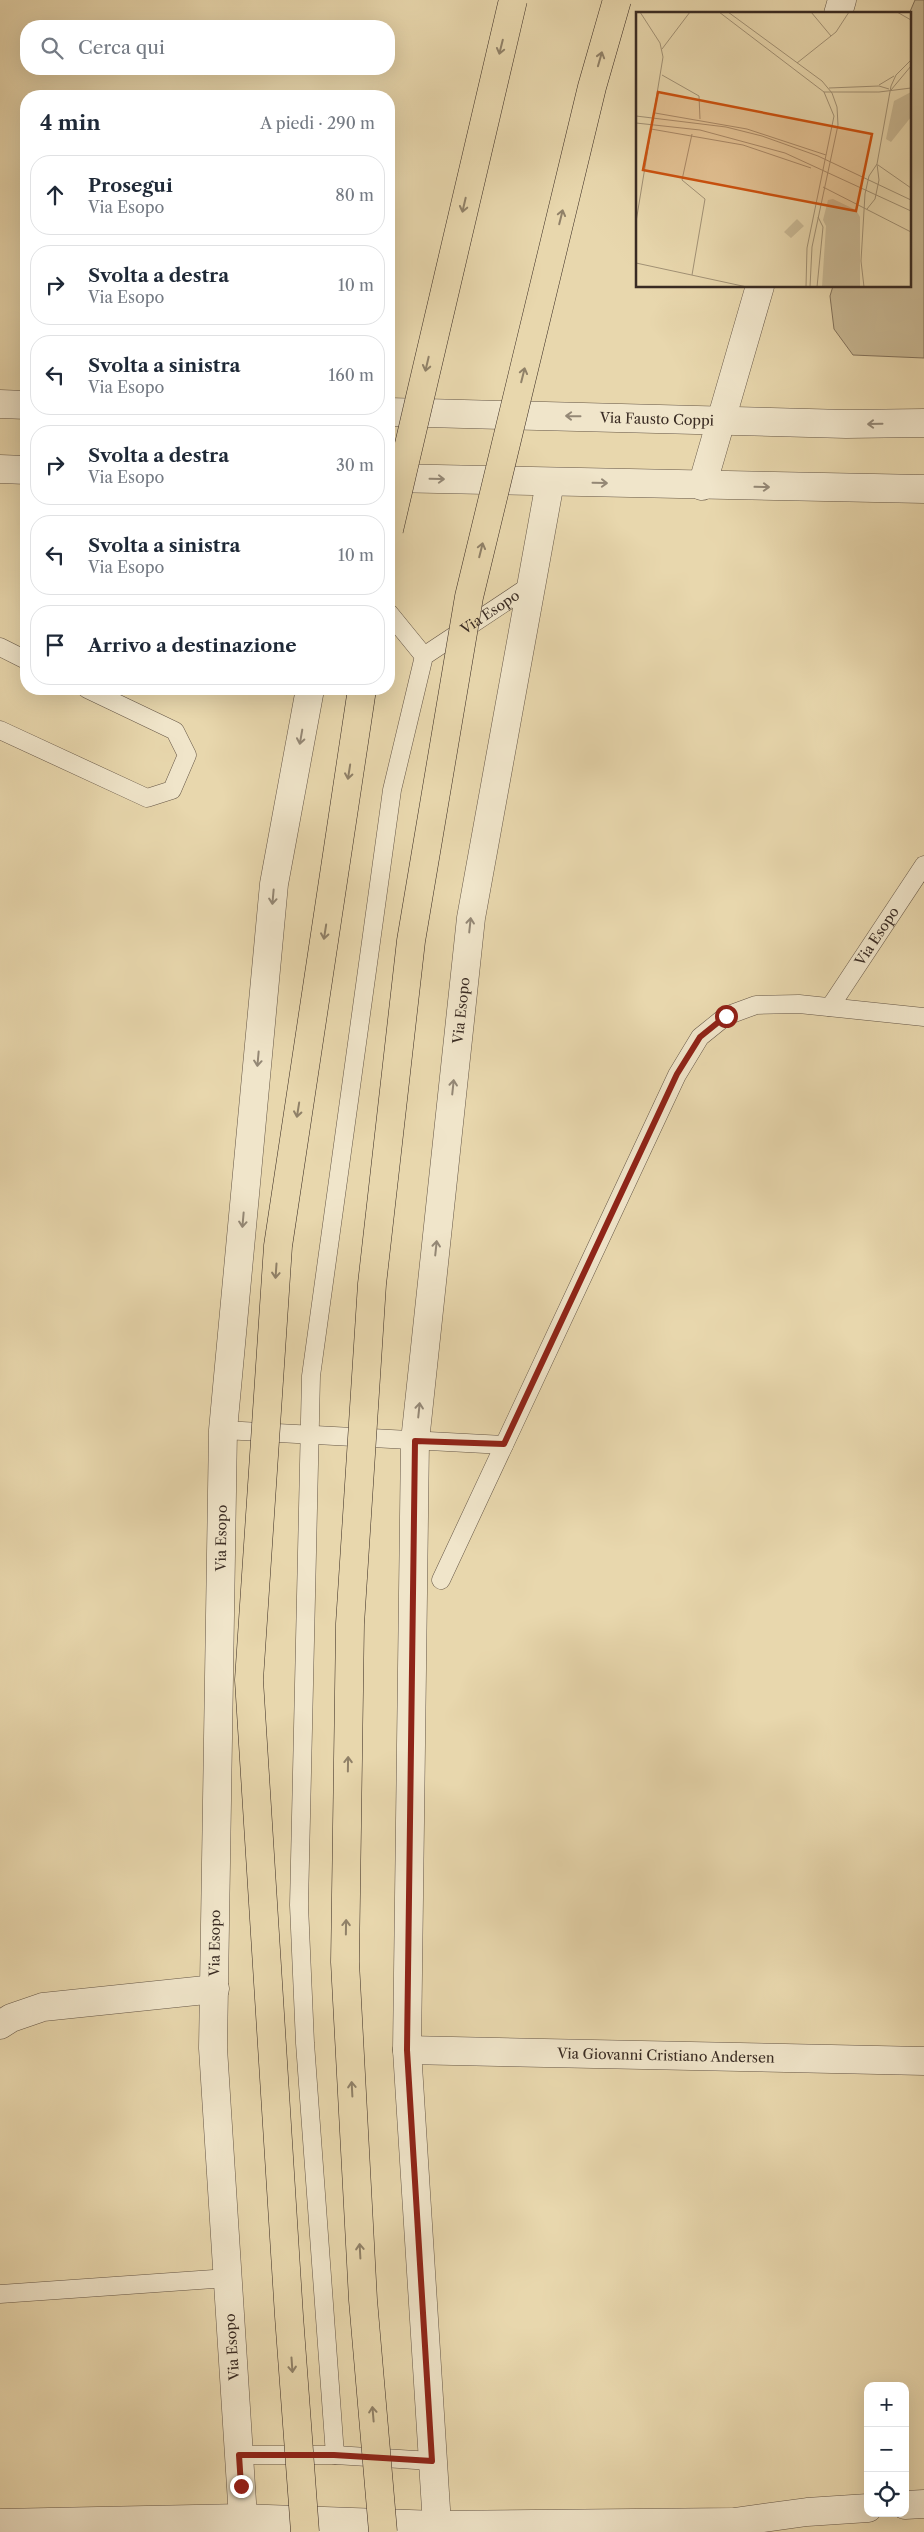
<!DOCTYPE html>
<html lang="it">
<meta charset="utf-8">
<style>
body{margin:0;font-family:"Libre Caslon Text",serif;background:#f2f2f3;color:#1f2937}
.controls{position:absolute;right:15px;bottom:15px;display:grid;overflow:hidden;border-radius:10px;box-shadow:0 5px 20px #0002}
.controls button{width:45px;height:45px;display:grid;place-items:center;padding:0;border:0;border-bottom:1px solid #e0e1e3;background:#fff;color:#1f2937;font:25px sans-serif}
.stop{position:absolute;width:15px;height:15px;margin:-11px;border:4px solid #8f2418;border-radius:50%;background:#fff}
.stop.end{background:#8f2418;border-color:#fff;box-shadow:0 1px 5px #0008}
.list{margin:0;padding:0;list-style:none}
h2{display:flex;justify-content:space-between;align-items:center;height:65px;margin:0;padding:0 20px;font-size:21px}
h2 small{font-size:16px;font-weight:400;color:#747a83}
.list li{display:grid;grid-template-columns:32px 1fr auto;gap:15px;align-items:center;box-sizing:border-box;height:80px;margin:0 10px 10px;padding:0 10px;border:1px solid #e0e1e3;border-radius:20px}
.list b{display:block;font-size:19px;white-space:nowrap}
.list p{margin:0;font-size:16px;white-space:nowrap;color:#747a83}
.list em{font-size:16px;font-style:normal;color:#747a83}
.icon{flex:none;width:28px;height:28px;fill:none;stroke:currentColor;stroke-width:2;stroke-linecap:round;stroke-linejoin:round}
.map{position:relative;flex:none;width:924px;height:2532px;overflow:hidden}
.search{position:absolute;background:#fff;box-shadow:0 5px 20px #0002;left:20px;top:20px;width:375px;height:55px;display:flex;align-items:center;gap:12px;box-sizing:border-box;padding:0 18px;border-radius:20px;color:#747a83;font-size:19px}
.panel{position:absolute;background:#fff;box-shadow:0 5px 20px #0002;left:20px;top:90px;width:375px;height:605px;border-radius:20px}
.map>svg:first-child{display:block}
.green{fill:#caba96;stroke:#82725c}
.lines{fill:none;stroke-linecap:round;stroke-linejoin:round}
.lane-casing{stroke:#655646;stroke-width:19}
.street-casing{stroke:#655646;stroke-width:29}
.lane{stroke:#f0e5ca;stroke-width:18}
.street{stroke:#f0e5ca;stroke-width:28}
.highway-bridge-casing{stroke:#392b23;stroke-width:29;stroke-linecap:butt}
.highway-bridge{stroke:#e8d7ad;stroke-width:28}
.oneway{stroke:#908168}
.oneway2{stroke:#948876}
.route{stroke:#8f2418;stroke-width:6}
.labels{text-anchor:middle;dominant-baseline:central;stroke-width:4;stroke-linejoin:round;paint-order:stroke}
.street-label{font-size:14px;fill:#392b23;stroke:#f0e5ca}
.inset-road{fill:none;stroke:#a29276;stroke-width:1}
.view{fill:#ce520f;fill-opacity:0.15;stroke:#ce520f;stroke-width:2.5}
.inset-edge{fill:none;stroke:#392b23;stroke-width:2.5}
</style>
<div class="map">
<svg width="924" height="2532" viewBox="0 0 924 2532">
<rect width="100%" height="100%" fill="#e8d7ad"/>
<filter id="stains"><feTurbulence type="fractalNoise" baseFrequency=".004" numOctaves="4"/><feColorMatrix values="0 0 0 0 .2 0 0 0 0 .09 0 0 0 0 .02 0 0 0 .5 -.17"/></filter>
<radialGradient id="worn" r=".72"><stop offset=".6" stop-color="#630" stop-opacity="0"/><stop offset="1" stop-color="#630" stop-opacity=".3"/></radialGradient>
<!-- green -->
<path class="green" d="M 915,0 L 924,0 L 924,358 L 853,355 L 834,329 L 830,296 L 833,286 L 910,286 L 909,14 Z"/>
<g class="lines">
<!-- lane casing -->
<g class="lane-casing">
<g id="lane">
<path d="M 389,613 L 424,656"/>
<path d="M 0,647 L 26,660"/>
<path d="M 0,730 L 147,798 L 172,790 L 187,755 L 175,731 L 87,689"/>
<path id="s1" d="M 830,1007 L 924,865"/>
<path d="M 223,1430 L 504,1445"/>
<path d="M 441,1580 L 677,1075 L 700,1037 L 726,1016 L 756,1005 L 799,1004 L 924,1017"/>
<path d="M 0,2294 L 228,2278"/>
<path d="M 239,2455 L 335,2455 L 432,2461"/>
<path id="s2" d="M 335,2455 L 305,2043 L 299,1905 L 311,1376 L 392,790 L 424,656 L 531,585"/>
</g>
</g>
<!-- street casing -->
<g class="street-casing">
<g id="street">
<path d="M 838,14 L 842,0"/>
<path d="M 0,404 L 26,405"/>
<path id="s3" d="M 389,412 L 846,424 L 924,423"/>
<path d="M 0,469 L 26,470"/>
<path d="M 389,478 L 924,489"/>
<path d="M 702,486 L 760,286"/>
<path d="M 0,2025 L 11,2018 L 43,2007 L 215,1989"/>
<path id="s4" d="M 407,2050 L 924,2061"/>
<path d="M 905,2505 L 924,2504"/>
<path id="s5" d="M 243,2518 L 213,2048 L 223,1430 L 274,884 L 310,689"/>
<path d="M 0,2523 L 243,2518 L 437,2525 L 734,2522 L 807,2512 L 868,2508"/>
<path id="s6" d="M 437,2525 L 407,2050 L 415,1441 L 471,918 L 550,482"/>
</g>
</g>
<!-- lane -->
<use href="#lane" class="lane"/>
<!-- street -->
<use href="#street" class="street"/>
<!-- highway-bridge casing -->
<g class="highway-bridge-casing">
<g id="highway-bridge">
<path d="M 389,530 L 513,0"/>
<path d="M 305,2532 L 289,2316 L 249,1680 L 278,1246 L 362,689"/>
<path d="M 383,2532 L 363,2300 L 345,1962 L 350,1624 L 372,1284 L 411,941 L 469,597 L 592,87 L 617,0"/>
</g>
</g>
<!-- highway-bridge -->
<use href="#highway-bridge" class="highway-bridge"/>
</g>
<!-- one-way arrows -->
<defs><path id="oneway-shaft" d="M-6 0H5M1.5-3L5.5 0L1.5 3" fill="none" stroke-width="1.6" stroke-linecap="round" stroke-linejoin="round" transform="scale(1.25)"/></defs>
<g class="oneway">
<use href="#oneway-shaft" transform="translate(501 47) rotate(104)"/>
<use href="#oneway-shaft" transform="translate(600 59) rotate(-74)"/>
<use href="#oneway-shaft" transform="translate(464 205) rotate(103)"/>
<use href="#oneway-shaft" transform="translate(561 217) rotate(-76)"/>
<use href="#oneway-shaft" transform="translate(427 364) rotate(103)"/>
<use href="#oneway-shaft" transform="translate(523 375) rotate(-76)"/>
<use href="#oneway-shaft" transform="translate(481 550) rotate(-76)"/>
<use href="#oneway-shaft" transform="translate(349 772) rotate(99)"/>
<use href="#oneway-shaft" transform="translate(325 932) rotate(99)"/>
<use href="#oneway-shaft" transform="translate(298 1110) rotate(99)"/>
<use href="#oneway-shaft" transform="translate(276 1271) rotate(94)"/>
<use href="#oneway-shaft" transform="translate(348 1764) rotate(-89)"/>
<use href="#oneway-shaft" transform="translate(346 1927) rotate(-89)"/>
<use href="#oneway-shaft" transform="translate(352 2089) rotate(-93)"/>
<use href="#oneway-shaft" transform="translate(360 2251) rotate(-93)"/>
<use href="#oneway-shaft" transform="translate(292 2365) rotate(86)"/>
<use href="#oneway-shaft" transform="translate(373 2414) rotate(-95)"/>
</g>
<g class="oneway2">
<use href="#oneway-shaft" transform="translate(573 416) rotate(-179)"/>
<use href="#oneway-shaft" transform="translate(875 424) rotate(179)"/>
<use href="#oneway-shaft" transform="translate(437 479) rotate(1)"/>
<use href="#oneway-shaft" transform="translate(600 483) rotate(1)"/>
<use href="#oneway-shaft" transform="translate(762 487) rotate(1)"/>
<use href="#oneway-shaft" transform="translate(301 737) rotate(100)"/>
<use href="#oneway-shaft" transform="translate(273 897) rotate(95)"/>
<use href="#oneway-shaft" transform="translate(470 925) rotate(-84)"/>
<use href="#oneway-shaft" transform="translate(258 1059) rotate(95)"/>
<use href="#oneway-shaft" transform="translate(453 1087) rotate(-84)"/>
<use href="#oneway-shaft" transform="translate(243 1220) rotate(95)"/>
<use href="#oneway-shaft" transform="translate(436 1248) rotate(-84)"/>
<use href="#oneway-shaft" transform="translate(419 1410) rotate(-84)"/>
</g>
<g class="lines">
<!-- route -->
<path class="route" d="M 241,2486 L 239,2455 L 334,2455 L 432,2461 L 407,2050 L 415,1441 L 504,1444 L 677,1074 L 700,1037 L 726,1016"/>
</g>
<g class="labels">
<!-- street labels -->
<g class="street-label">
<text stroke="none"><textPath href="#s3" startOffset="268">Via Fausto Coppi</textPath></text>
<text stroke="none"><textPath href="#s2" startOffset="1889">Via Esopo</textPath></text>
<text stroke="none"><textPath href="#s1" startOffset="85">Via Esopo</textPath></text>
<text stroke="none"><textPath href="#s6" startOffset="1518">Via Esopo</textPath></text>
<text stroke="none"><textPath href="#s5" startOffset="981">Via Esopo</textPath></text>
<text stroke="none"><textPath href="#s5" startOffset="576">Via Esopo</textPath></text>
<text stroke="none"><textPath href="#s4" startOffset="259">Via Giovanni Cristiano Andersen</textPath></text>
<text transform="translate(232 2347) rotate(-94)">Via Esopo</text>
</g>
</g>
<!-- overview -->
<g transform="translate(636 12)">
<rect width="275" height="275" fill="#e8d7ad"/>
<path d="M 275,80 L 275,105 L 255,130 L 250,127 L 258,89 ZM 197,187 L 220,198 L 224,205 L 224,275 L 186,275 L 190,214 L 187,208 L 192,188 ZM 161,207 L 168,214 L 155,226 L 148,220 Z" fill="#caba96"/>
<path class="inset-road" d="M 83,0 L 188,80 L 243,80 L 275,76M 92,0 L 186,69 L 196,81 L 201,95 L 202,113 L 176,235 L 174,275M 175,0 L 195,24M 261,0 L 275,8M 26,37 L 54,0M 161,51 L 200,20 L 213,0M 26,63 L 63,84 L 64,107M 243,73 L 258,64M 193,76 L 243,74 L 253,77M 255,78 L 275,54M 19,101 L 111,117 L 190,143M 0,104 L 90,115 L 126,124 L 182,144 L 275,188M 0,111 L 64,118 L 149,141 L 275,199M 15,117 L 107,133 L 175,156M 56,122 L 46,168 L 69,187 L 56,263M 242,153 L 275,176M 187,175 L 275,220M 231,197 L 239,187 L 243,168 L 241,152 L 255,74 L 260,63 L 275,48M 0,210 L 27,45 L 24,31 L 4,0M 0,251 L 111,275M 170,275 L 171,236 L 198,104 L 188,80M 181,275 L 187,215 L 182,205M 228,275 L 225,249 L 229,182 L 233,164 L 241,152"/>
<path class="view" d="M 22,80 L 236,122 L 220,199 L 7,158 Z"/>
<rect width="275" height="275" class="inset-edge"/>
</g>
<rect width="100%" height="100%" filter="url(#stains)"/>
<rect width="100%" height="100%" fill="url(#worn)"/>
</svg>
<div class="controls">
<button>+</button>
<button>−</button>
<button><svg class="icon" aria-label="locate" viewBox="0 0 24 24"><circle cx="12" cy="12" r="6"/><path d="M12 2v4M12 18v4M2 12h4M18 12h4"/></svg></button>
</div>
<div class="stop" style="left:726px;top:1016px"></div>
<div class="stop end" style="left:241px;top:2486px"></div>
<div class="search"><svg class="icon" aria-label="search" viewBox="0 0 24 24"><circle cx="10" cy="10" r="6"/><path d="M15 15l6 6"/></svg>Cerca qui</div>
<section class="panel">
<h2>4 min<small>A piedi · 290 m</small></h2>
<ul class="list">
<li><svg class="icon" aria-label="ahead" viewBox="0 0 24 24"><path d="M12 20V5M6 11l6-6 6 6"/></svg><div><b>Prosegui</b><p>Via Esopo</p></div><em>80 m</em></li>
<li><svg class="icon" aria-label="right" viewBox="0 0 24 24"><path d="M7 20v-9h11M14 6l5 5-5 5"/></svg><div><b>Svolta a destra</b><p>Via Esopo</p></div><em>10 m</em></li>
<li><svg class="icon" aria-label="left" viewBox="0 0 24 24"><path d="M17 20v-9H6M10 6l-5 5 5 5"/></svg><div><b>Svolta a sinistra</b><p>Via Esopo</p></div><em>160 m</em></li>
<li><svg class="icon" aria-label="right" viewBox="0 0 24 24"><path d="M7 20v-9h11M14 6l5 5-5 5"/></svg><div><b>Svolta a destra</b><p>Via Esopo</p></div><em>30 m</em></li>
<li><svg class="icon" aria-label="left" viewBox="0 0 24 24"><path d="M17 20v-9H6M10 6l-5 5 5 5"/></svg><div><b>Svolta a sinistra</b><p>Via Esopo</p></div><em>10 m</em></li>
<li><svg class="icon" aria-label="arrive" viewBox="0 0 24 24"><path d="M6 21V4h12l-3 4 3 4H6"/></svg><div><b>Arrivo a destinazione</b></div></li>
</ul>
</section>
</div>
